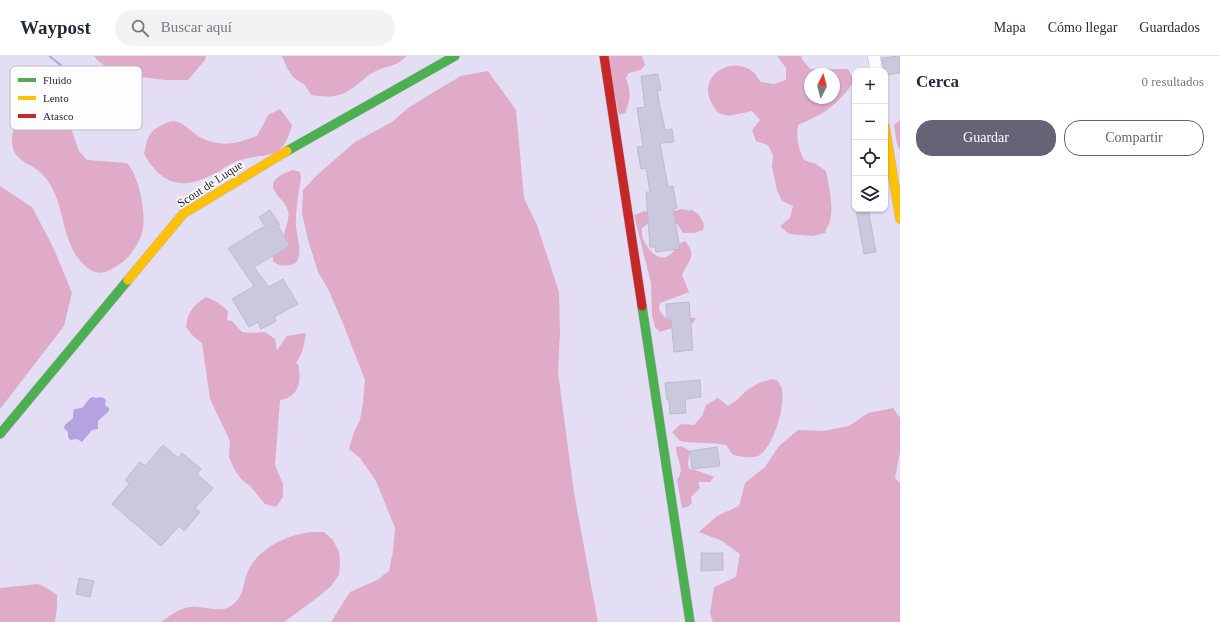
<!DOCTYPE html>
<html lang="es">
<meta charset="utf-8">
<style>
body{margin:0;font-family:"Times New Roman",serif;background:#f2f2f3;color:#1f2937}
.controls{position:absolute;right:12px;top:12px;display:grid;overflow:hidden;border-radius:8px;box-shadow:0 1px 3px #0004}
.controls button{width:36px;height:36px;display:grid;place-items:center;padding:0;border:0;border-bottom:1px solid #e0e1e3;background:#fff;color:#1f2937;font:20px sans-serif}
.compass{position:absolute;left:804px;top:12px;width:36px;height:36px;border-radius:50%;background:#fff;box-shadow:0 1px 3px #0004;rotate:6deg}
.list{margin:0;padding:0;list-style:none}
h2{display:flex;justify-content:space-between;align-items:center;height:52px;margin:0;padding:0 16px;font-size:17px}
h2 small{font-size:13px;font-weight:400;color:#747a83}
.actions{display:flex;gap:8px;padding:12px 16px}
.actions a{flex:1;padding:9px 0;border:1px solid #676276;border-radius:16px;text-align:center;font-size:14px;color:#676276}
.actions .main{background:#676276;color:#fff}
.icon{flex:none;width:22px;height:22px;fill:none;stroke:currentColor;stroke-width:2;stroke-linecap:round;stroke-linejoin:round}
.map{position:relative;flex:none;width:900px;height:566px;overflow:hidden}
header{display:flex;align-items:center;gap:24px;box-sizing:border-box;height:56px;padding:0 20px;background:#fff;border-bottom:1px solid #e0e1e3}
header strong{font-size:19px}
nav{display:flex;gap:22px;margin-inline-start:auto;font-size:14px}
.search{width:280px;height:36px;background:#f2f2f3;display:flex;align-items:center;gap:10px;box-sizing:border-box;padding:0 14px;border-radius:22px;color:#747a83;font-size:15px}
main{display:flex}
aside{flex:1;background:#fff}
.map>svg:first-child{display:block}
.forest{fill:#dfabc8;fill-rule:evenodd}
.water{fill:#b5a3e1}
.building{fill:#c9c8dc;stroke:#bcbbce}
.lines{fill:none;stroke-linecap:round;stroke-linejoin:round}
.street-casing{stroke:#b9b4c8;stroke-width:13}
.fast-casing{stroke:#b9b4c8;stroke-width:10}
.slow-casing{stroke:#b9b4c8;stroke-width:10}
.jam-casing{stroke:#b9b4c8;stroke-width:10}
.street{stroke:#fbfafe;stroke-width:12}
.fast{stroke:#4caf50;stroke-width:9}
.slow{stroke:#ffc107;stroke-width:9}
.jam{stroke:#c62828;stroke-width:9}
.labels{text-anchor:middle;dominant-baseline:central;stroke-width:3.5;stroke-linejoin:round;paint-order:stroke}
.street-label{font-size:12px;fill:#241f32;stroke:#fdfdfd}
.key{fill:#fdfdfd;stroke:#bcbac0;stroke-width:1}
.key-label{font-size:11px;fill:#241f32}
</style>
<header>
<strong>Waypost</strong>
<div class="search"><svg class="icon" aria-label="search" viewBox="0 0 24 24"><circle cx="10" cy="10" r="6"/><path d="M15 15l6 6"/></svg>Buscar aquí</div>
<nav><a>Mapa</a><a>Cómo llegar</a><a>Guardados</a></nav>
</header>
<main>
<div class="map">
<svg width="900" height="566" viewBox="0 0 900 566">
<rect width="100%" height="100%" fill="#e4def5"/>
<!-- forest -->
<g class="forest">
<path d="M 94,0 L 206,0 L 205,4 L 188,24 L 165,24 L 117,18 L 98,5 Z"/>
<path d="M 282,0 L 406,0 C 397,11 388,9 376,15 C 365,20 358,30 348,35 C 337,42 324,41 311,39 L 305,29 L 294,22 L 287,12 Z"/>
<path d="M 607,0 L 642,0 L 645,9 L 641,14 L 629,17 L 626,22 C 631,37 631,43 625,57 L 619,59 Z"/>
<path d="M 777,0 L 801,0 L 802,3 L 810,13 L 848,13 L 854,25 C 847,37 833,51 821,58 C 814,62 806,65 798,69 C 796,82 798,92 804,104 L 816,108 L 826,115 C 829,131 834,150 830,165 C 829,169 826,173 825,177 L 813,180 L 789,178 L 780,170 L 790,162 L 793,150 L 782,145 L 777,134 L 772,111 L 773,99 L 768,89 L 756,85 L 752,74 L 760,64 L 752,55 L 729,60 L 718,57 C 714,51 708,43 708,34 C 709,12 737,2 753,16 C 756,18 758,23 761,26 L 774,28 L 786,24 L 786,12 ZM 810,18 L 834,18 L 834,42 L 810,42 Z"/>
<path d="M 488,15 L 516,54 L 524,142 L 537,169 L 559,236 L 560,277 L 558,316 L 574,437 L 598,566 L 331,566 L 350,536 L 377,524 L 389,515 L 393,495 L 395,472 L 376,425 L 360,402 L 349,393 L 354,376 L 360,364 L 363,347 L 365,324 L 344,270 L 329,235 L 318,216 L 309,187 L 302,158 L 303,134 L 317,119 L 355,86 L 392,66 L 408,52 L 432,37 L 461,20 Z"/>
<path d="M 41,50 L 53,51 L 64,59 L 70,70 L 79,95 L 87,104 L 127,107 C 139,120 146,156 143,173 C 140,187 129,204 115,211 C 109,215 103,218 95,216 C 93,216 90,213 88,212 C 59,191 67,145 44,120 C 33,107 14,107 12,87 C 11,74 18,59 29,53 C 33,52 37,51 41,50 Z"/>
<path d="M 280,53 L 292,69 C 282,110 262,94 235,106 C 229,108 223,113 216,117 C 184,134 163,131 144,98 C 147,85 147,77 160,70 C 163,68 170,65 174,65 C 182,66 189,73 195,78 C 202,83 210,86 218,87 C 231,90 245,84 257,80 L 268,59 Z"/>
<path d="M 900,64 L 900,94 L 897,88 L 894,69 Z"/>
<path d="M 293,114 L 300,116 L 301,122 C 299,136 296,150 296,165 C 295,179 304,194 296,207 C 287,211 280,211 273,205 L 273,199 L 278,195 L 284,195 C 285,190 284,185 284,180 C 285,171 290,164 288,155 C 286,146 278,142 274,134 C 269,123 284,117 293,114 Z"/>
<path d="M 0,130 L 32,151 L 54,193 L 72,237 L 64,270 L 0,353 Z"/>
<path d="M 682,153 L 691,155 L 691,153 L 699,159 L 704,168 L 703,174 L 694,177 L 683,177 L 678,169 L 672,165 L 669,156 Z"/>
<path d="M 645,155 L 651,158 C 650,165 649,168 642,172 C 642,173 642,178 642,179 C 644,189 657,207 668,200 C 675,196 677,188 685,185 C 698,200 688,205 682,219 L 689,236 L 660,247 L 659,253 C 669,273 680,260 696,262 L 693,267 L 675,269 L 672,272 L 660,276 L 655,271 L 652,259 L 651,227 L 634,159 Z"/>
<path d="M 206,241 L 217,246 L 228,255 L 227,264 L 232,265 L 242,276 L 252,277 L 265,276 L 275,283 L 277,294 L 287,280 L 306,277 C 304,288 303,298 296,307 L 298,308 C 300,319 302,334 289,341 C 287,343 283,343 280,344 L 275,409 L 283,428 L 283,441 L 276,451 L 265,448 L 250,430 L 241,423 L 234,413 L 229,401 L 230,385 L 210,343 L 202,287 L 194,281 L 186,271 C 188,255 193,250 206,241 Z"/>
<path d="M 772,323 L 777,324 C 779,327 782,331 782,335 C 785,351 773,393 758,400 C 750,403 740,400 733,399 L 726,389 C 711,386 695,388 680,385 L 672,376 L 681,368 L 694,369 L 702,360 L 706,349 L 718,342 L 728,350 L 738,343 L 747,334 L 759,327 Z"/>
<path d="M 893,352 L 900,362 L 900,396 L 895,422 L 900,427 L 900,566 L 713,566 L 710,557 L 714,531 L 736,521 L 740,498 L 722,485 L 699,476 L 717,460 L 739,450 L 745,427 L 765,411 L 779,390 L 798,374 L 823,375 L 849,370 L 868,357 Z"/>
<path d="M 681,390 L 690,395 L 688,407 L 689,413 C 698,414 706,418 714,421 L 710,426 L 698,426 L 700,432 L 691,441 L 692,447 L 688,451 L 682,452 L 677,424 C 686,412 676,404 676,391 Z"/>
<path d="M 312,476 L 324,476 L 333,484 L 339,496 L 340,507 L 339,519 L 331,530 L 322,538 L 284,566 L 161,566 C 170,560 179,552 190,551 C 202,549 216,556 227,552 C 247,543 241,525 250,511 C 264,489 288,479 312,476 Z"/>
<path d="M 38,528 L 47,532 L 57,539 L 57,551 L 55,566 L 0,566 L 0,532 Z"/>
</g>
<!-- water -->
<g class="water">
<path d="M 48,0 L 51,0 C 57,5 66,11 69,18 C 77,32 74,43 90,52 L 103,50 L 104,51 C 101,54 97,54 92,54 C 74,53 74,30 66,18 C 62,11 54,5 48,0 Z"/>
<path d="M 93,341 L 96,342 L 102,341 L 106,344 L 105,349 L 109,352 L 109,355 L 98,365 L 98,373 L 92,374 L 82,386 L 77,383 L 70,384 L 68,381 L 68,376 L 64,372 L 65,369 L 73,362 L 73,357 L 74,353 L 82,352 L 90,342 Z"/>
</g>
<!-- building -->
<g class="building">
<path d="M 900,0 L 900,17 L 885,19 L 882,2 Z"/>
<path d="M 658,18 L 661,34 L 657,35 L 665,74 L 672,73 L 674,86 L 660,87 L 668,131 L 673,130 L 677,152 L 673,153 L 680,193 L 656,196 L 655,191 L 650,191 L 646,136 L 650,136 L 646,112 L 641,113 L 637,91 L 643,90 L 637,52 L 645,51 L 641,20 Z"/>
<path d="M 856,153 L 868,153 L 876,196 L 864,198 Z"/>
<path d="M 270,154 L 280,169 L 278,170 L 290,190 L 254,211 L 269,231 L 283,223 L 298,248 L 274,261 L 276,265 L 261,273 L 258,266 L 249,271 L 232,243 L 254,230 L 228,192 L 265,170 L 259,161 Z"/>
<path d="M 689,246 L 693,294 L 674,296 L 671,263 L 667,263 L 666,248 Z"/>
<path d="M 700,324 L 701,341 L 685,343 L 686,357 L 670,358 L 669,344 L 667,344 L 665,327 Z"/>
<path d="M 163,389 L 178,402 L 182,397 L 201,413 L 197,418 L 213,432 L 195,452 L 200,456 L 184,475 L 179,470 L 161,490 L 112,448 L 129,428 L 125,424 L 140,406 L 145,410 Z"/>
<path d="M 717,391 L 720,410 L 692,413 L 690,395 Z"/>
<path d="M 701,497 L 723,497 L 723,514 L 701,515 Z"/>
<path d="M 79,522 L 94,525 L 90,541 L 76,538 Z"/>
</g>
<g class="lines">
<!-- street casing -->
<g class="street-casing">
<path id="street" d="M 874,0 L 876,15"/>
</g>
<!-- fast casing -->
<g class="fast-casing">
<g id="fast">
<path d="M 287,95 L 455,0"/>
<path d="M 642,250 L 690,566"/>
<path d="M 0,378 L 128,224"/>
</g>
</g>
<!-- slow casing -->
<g class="slow-casing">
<g id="slow">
<path d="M 885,71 L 900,163"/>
<path d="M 128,224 L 183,158 L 287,95"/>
</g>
</g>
<!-- jam casing -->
<g class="jam-casing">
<path id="jam" d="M 604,0 L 642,250"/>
</g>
<!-- street -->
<use href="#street" class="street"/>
<!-- fast -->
<use href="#fast" class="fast"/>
<!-- slow -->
<use href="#slow" class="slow"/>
<!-- jam -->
<use href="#jam" class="jam"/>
</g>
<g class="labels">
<!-- street labels -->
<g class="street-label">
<text transform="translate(210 128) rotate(-33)">Scout de Luque</text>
</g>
</g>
<!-- legend -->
<rect x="10" y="10" width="132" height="64" rx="6" class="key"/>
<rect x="18" y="22" width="18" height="4" fill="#4caf50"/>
<rect x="18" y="40" width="18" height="4" fill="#ffc107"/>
<rect x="18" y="58" width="18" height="4" fill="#c62828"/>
<g class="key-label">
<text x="43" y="28">Fluido</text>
<text x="43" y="46">Lento</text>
<text x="43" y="64">Atasco</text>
</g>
</svg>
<div class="controls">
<button>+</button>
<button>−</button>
<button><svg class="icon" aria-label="locate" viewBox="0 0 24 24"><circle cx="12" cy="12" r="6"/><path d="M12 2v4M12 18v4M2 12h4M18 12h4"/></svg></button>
<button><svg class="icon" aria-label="layers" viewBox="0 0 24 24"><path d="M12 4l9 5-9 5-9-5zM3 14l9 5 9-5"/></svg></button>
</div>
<svg class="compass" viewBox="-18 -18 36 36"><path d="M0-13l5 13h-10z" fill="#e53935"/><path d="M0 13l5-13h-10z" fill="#747a83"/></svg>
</div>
<aside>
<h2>Cerca<small>0 resultados</small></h2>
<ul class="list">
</ul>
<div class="actions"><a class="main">Guardar</a><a>Compartir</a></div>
</aside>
</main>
